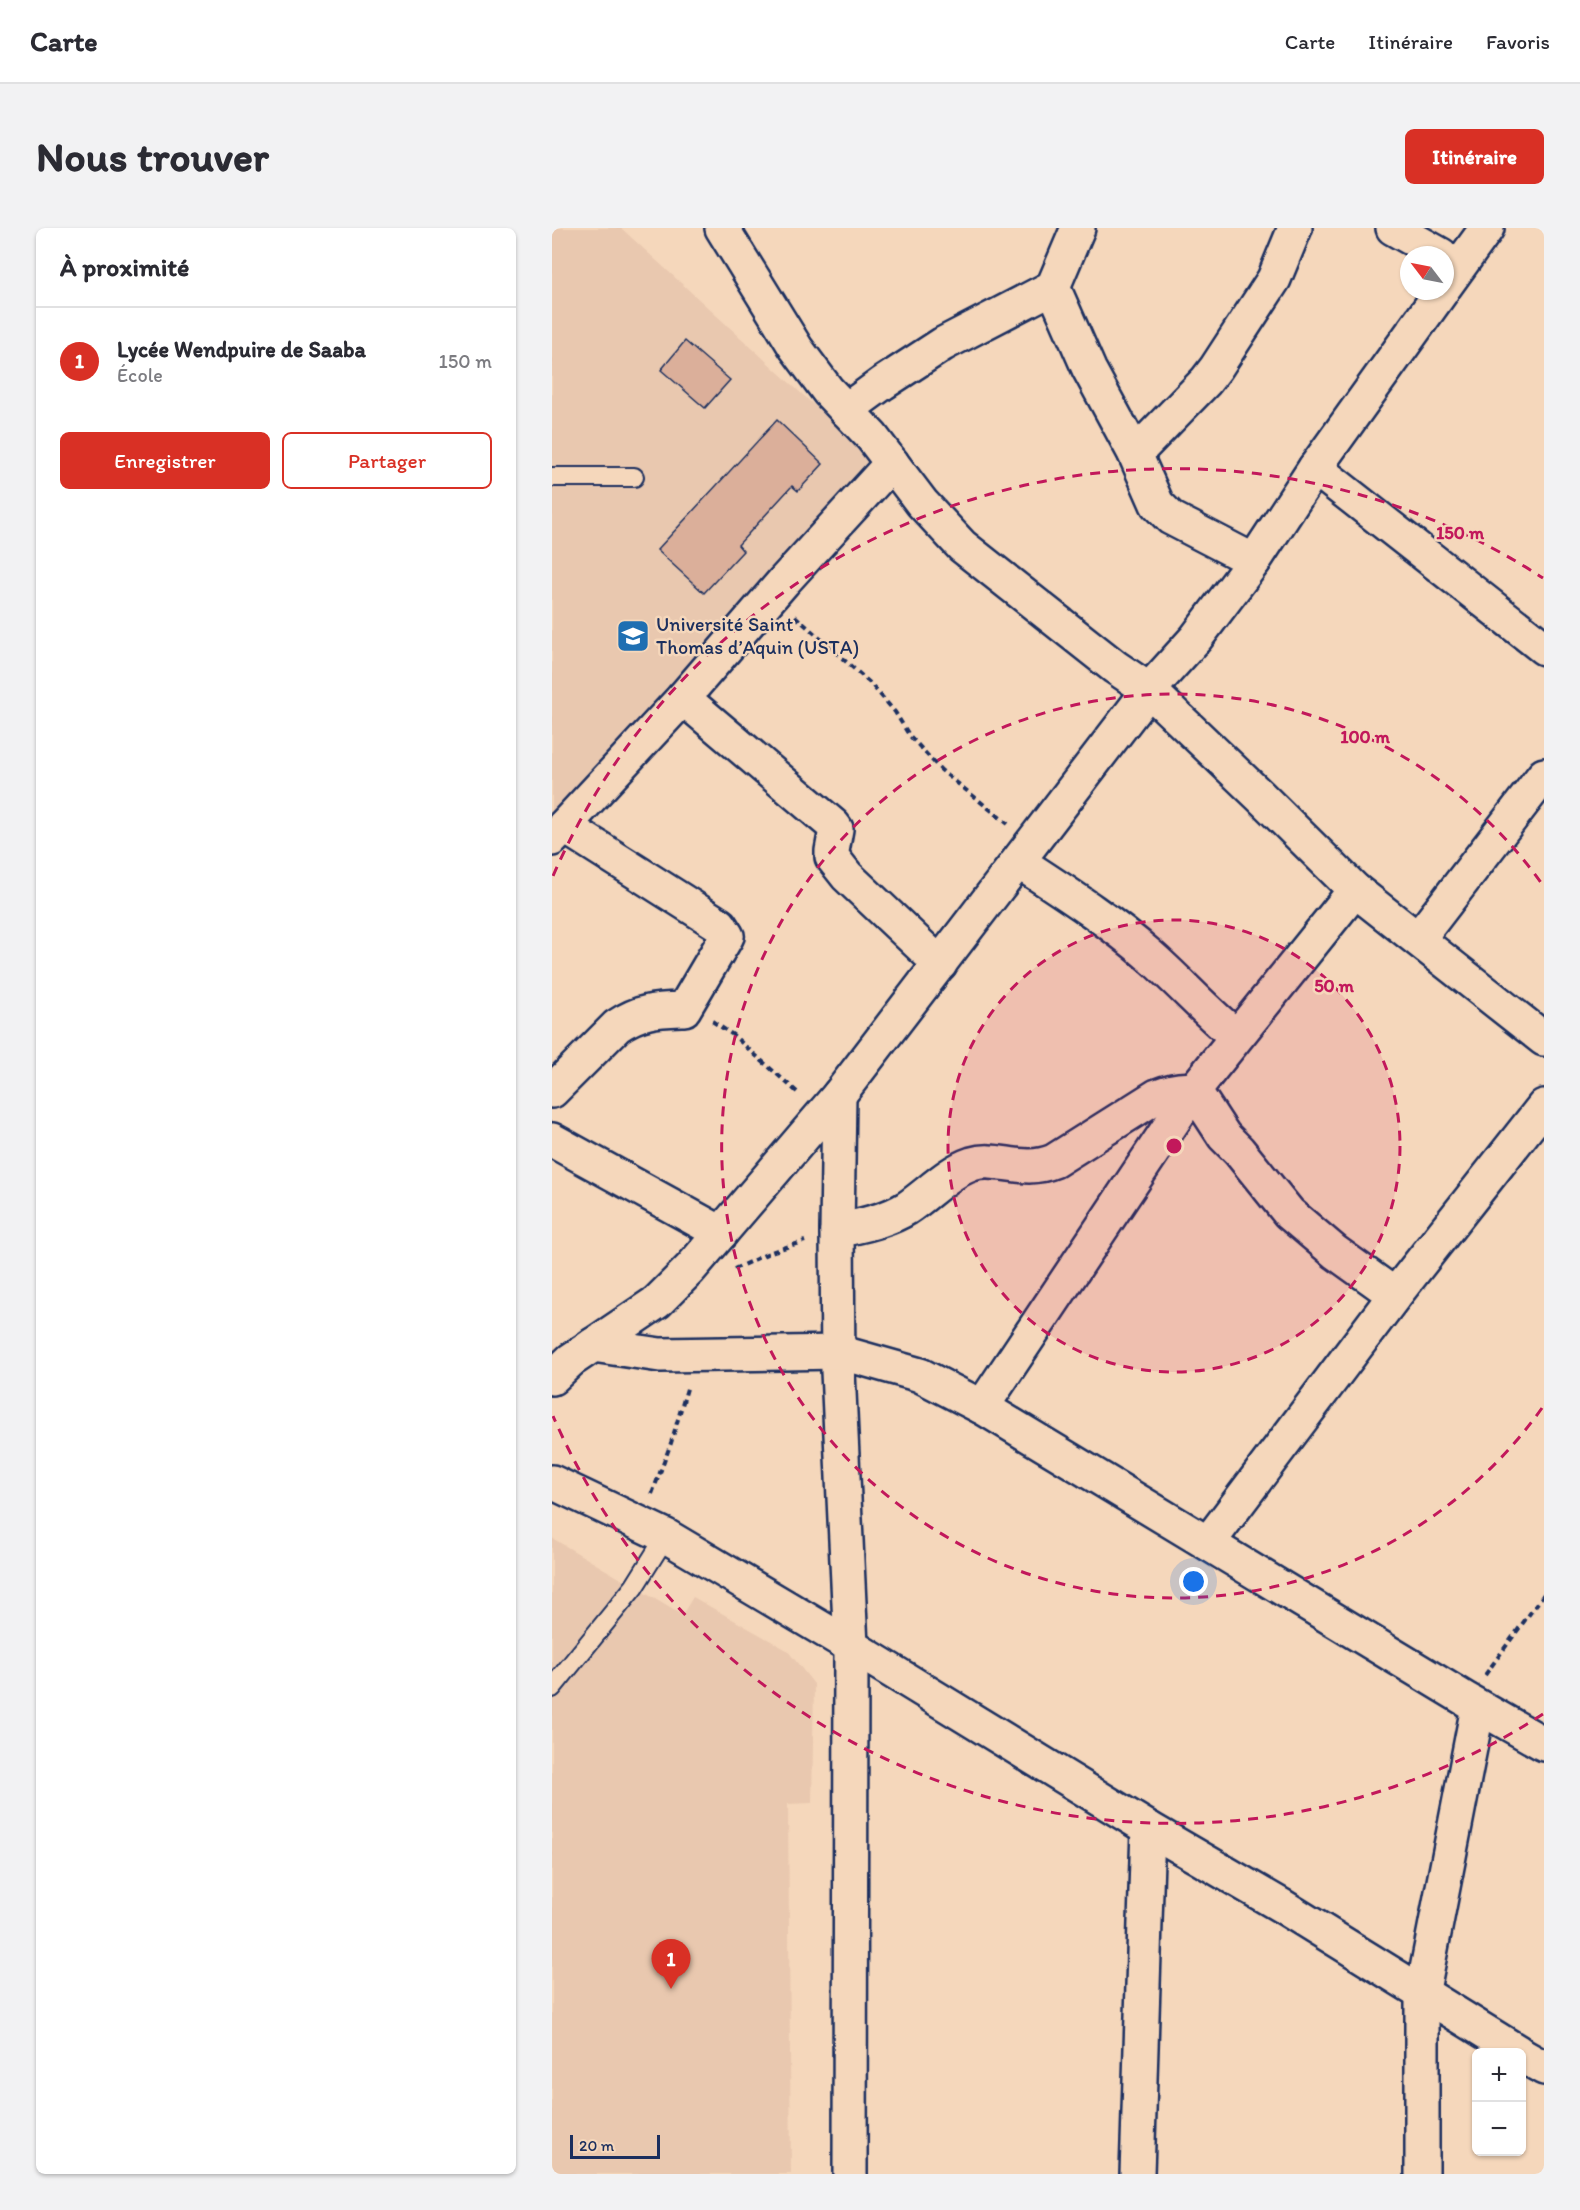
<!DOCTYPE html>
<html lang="fr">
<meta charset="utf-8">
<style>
body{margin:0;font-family:Itim,sans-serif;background:#f2f2f3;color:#2b2b33}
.controls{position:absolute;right:18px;bottom:18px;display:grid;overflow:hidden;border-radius:9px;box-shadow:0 2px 4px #0004}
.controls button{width:54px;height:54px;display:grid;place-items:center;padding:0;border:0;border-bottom:2px solid #e1e1e2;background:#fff;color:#2b2b33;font:30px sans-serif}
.compass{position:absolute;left:848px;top:18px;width:54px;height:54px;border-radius:50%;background:#fff;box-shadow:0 2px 4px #0004;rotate:302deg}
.scale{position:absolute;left:18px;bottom:15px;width:90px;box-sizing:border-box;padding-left:6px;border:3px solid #1b2f5e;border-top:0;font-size:16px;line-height:21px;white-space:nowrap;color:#1b2f5e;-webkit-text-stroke:4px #f5d7bb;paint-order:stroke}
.you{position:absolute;left:642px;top:1354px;width:21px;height:21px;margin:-15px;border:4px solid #fff;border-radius:50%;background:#1a73e8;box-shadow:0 0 0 9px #1a73e833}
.badge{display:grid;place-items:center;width:39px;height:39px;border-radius:50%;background:#d93025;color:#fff;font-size:20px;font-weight:700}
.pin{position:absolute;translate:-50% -50px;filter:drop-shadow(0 2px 3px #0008)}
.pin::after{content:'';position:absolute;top:32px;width:21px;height:18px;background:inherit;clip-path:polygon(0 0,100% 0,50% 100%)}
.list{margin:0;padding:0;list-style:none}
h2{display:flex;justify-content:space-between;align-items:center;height:78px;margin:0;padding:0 24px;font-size:26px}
h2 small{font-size:20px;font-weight:400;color:#7c7c81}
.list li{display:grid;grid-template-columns:39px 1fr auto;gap:18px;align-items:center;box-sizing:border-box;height:108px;padding:0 24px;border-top:2px solid #e1e1e2}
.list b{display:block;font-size:22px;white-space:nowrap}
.list p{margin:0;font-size:20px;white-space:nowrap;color:#7c7c81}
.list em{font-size:20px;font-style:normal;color:#7c7c81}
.actions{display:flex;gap:12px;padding:18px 24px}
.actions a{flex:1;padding:14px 0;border:2px solid #d93025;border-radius:9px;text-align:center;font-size:21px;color:#d93025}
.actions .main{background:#d93025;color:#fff}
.map{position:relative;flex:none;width:992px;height:1946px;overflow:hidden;border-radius:9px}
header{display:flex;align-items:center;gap:36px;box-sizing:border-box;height:84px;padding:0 30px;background:#fff;border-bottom:2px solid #e1e1e2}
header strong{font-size:28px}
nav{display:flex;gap:33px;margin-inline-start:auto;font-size:21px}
.intro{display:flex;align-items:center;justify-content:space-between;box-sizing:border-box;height:144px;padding:0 36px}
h1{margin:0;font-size:42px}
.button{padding:15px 27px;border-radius:9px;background:#d93025;color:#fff;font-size:21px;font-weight:700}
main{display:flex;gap:36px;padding:0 36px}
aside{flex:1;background:#fff;border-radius:9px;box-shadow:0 2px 4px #0004}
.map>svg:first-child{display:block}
.built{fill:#e9c8af}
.building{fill:#dbaf9a;stroke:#1b2f5e;stroke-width:1.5}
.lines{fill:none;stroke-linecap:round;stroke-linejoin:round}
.lane-casing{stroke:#1b2f5e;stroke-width:22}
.street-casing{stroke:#1b2f5e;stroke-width:38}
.path{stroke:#1b2f5e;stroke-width:4;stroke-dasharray:6 4.5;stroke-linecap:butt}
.lane{stroke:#f5d7bb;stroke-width:18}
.street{stroke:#f5d7bb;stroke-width:33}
.ring{fill:none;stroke:#c2185b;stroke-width:3;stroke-dasharray:10 8}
.labels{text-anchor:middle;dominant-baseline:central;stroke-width:5;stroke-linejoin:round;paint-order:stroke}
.poi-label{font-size:20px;fill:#1b2f5e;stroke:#f5d7bb;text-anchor:start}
.centre{fill:#c2185b;stroke:#f5d7bb;stroke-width:3}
.ring-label{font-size:18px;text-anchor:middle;font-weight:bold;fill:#c2185b;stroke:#f5d7bb;stroke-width:5;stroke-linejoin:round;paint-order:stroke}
</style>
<header>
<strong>Carte</strong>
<nav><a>Carte</a><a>Itinéraire</a><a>Favoris</a></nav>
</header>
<div class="intro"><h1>Nous trouver</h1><a class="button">Itinéraire</a></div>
<main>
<aside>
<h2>À proximité<small></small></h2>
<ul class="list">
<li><span class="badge">1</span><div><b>Lycée Wendpuire de Saaba</b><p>École</p></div><em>150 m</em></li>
</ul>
<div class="actions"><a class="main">Enregistrer</a><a>Partager</a></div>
</aside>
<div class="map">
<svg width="992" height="1946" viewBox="0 0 992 1946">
<rect width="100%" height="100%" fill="#f5d7bb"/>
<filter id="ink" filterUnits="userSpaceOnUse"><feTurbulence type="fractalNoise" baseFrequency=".0167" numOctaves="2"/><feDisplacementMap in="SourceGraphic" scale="12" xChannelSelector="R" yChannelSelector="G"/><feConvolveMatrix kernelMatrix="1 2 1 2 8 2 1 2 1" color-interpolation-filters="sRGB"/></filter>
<g filter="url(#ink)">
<!-- built -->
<g class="built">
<path d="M 0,0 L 69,0 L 323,233 L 0,584 Z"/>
<path d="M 0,1310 L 130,1387 L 141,1369 L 235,1422 L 262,1456 L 260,1575 L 236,1576 L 239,1946 L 0,1946 Z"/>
</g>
<!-- building -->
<g class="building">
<path d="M 133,113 L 178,152 L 153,180 L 109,142 Z"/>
<path d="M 225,192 L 271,236 L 246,263 L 240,258 L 186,317 L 191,323 L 152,365 L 105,322 Z"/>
</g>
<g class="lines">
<!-- lane casing -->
<g class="lane-casing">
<g id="lane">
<path d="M 0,249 L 82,249"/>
<path d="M 0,1460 L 82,1359 L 114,1308"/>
</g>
</g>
<!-- street casing -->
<g class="street-casing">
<g id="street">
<path d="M 170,0 L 244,120 L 276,163 L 320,209 L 370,275 L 410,318 L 563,439 L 597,462 L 708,568 L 803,662 L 992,811"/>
<path d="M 841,0 L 889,27"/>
<path d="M 893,58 L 935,0"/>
<path d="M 501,59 L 537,141 L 583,226 L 605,276 L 619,290 L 702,333"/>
<path d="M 294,182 L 331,155 L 391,116 L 501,59 L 526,0"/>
<path d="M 583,226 L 654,153 L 664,140 L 722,51 L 743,0"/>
<path d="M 763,240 L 992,420"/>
<path d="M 131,470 L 281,597 L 284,601 L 280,623 L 280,629 L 295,648 L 388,736"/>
<path d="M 0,611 L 131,470 L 232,353 L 340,235"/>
<path d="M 467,634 C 511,663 557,692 597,727 C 627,753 653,783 684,808"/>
<path d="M 866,711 L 992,547"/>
<path d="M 0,863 L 65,798 C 89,782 105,782 132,781 L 175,708 L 168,697 L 12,598"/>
<path d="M 287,867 L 285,1003 L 286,1143 L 299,1418 L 298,1946"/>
<path d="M 0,912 L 169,1005"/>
<path d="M 285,1003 C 309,997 334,993 355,980 C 376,966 396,944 420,936 C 446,928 470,946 502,933 L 605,868 C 617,863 628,860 642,862 L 672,908 L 687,923 L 737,985 L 783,1024 L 843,1067"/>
<path d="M 41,1117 L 108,1127 L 287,1124 L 368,1147 L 430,1179 L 915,1472 L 992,1516"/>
<path d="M 0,1150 L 19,1132 L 105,1074 L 138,1041 L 287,867 L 597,462 L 644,410 L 702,333 L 763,240 L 890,63"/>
<path d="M 430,1179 L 642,862 L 803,662"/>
<path d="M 0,1254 L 114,1308 L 299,1418 L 596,1600 L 730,1678 L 966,1824"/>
<path d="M 656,1315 L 843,1067 L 992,878"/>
<path d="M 969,1827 L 992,1840"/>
<path d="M 585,1946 L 596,1600"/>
<path d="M 870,1946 L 870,1767 L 926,1479"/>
</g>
</g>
<!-- path -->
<g class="path">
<path d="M 243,388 L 319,456 L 343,484 L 357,507 L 389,542 L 456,596"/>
<path d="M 160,793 L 181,807 L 246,865"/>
<path d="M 182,1041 L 219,1024 L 253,1013"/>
<path d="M 100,1266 L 119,1215 L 136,1157"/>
<path d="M 933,1447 L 992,1366"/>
</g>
<!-- lane -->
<use href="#lane" class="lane"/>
<!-- street -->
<use href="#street" class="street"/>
</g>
</g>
<!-- distance rings -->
<circle cx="622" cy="918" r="226" fill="#c2185b" fill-opacity=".12"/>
<g class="ring">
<circle cx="622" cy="918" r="226"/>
<path d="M990 1180A452 452 0 1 1 990 656"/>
<path d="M991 1486A677 677 0 0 1 1 1188M1 648A677 677 0 0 1 991 350"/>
</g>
<!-- icons -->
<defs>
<g id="university-square" transform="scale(1.725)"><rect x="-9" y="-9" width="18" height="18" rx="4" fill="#1f6fb2" stroke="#f5d7bb"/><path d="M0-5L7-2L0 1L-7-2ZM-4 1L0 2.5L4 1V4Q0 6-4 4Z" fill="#fff"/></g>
</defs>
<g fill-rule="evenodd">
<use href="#university-square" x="81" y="408"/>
</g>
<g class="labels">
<!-- poi labels -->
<g class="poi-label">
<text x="104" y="396">Université Saint<tspan x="104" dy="23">Thomas d’Aquin (USTA)</tspan></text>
</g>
</g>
<circle cx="622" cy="918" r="9" class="centre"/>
<g class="ring-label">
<text x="908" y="311">150 m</text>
<text x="813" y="515">100 m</text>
<text x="782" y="764">50 m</text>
</g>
</svg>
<div class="controls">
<button>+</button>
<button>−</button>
</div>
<svg class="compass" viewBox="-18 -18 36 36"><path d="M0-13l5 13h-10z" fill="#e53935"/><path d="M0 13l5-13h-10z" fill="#7c7c81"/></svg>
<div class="scale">20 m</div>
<div class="you"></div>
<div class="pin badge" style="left:119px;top:1761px">1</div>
</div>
</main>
